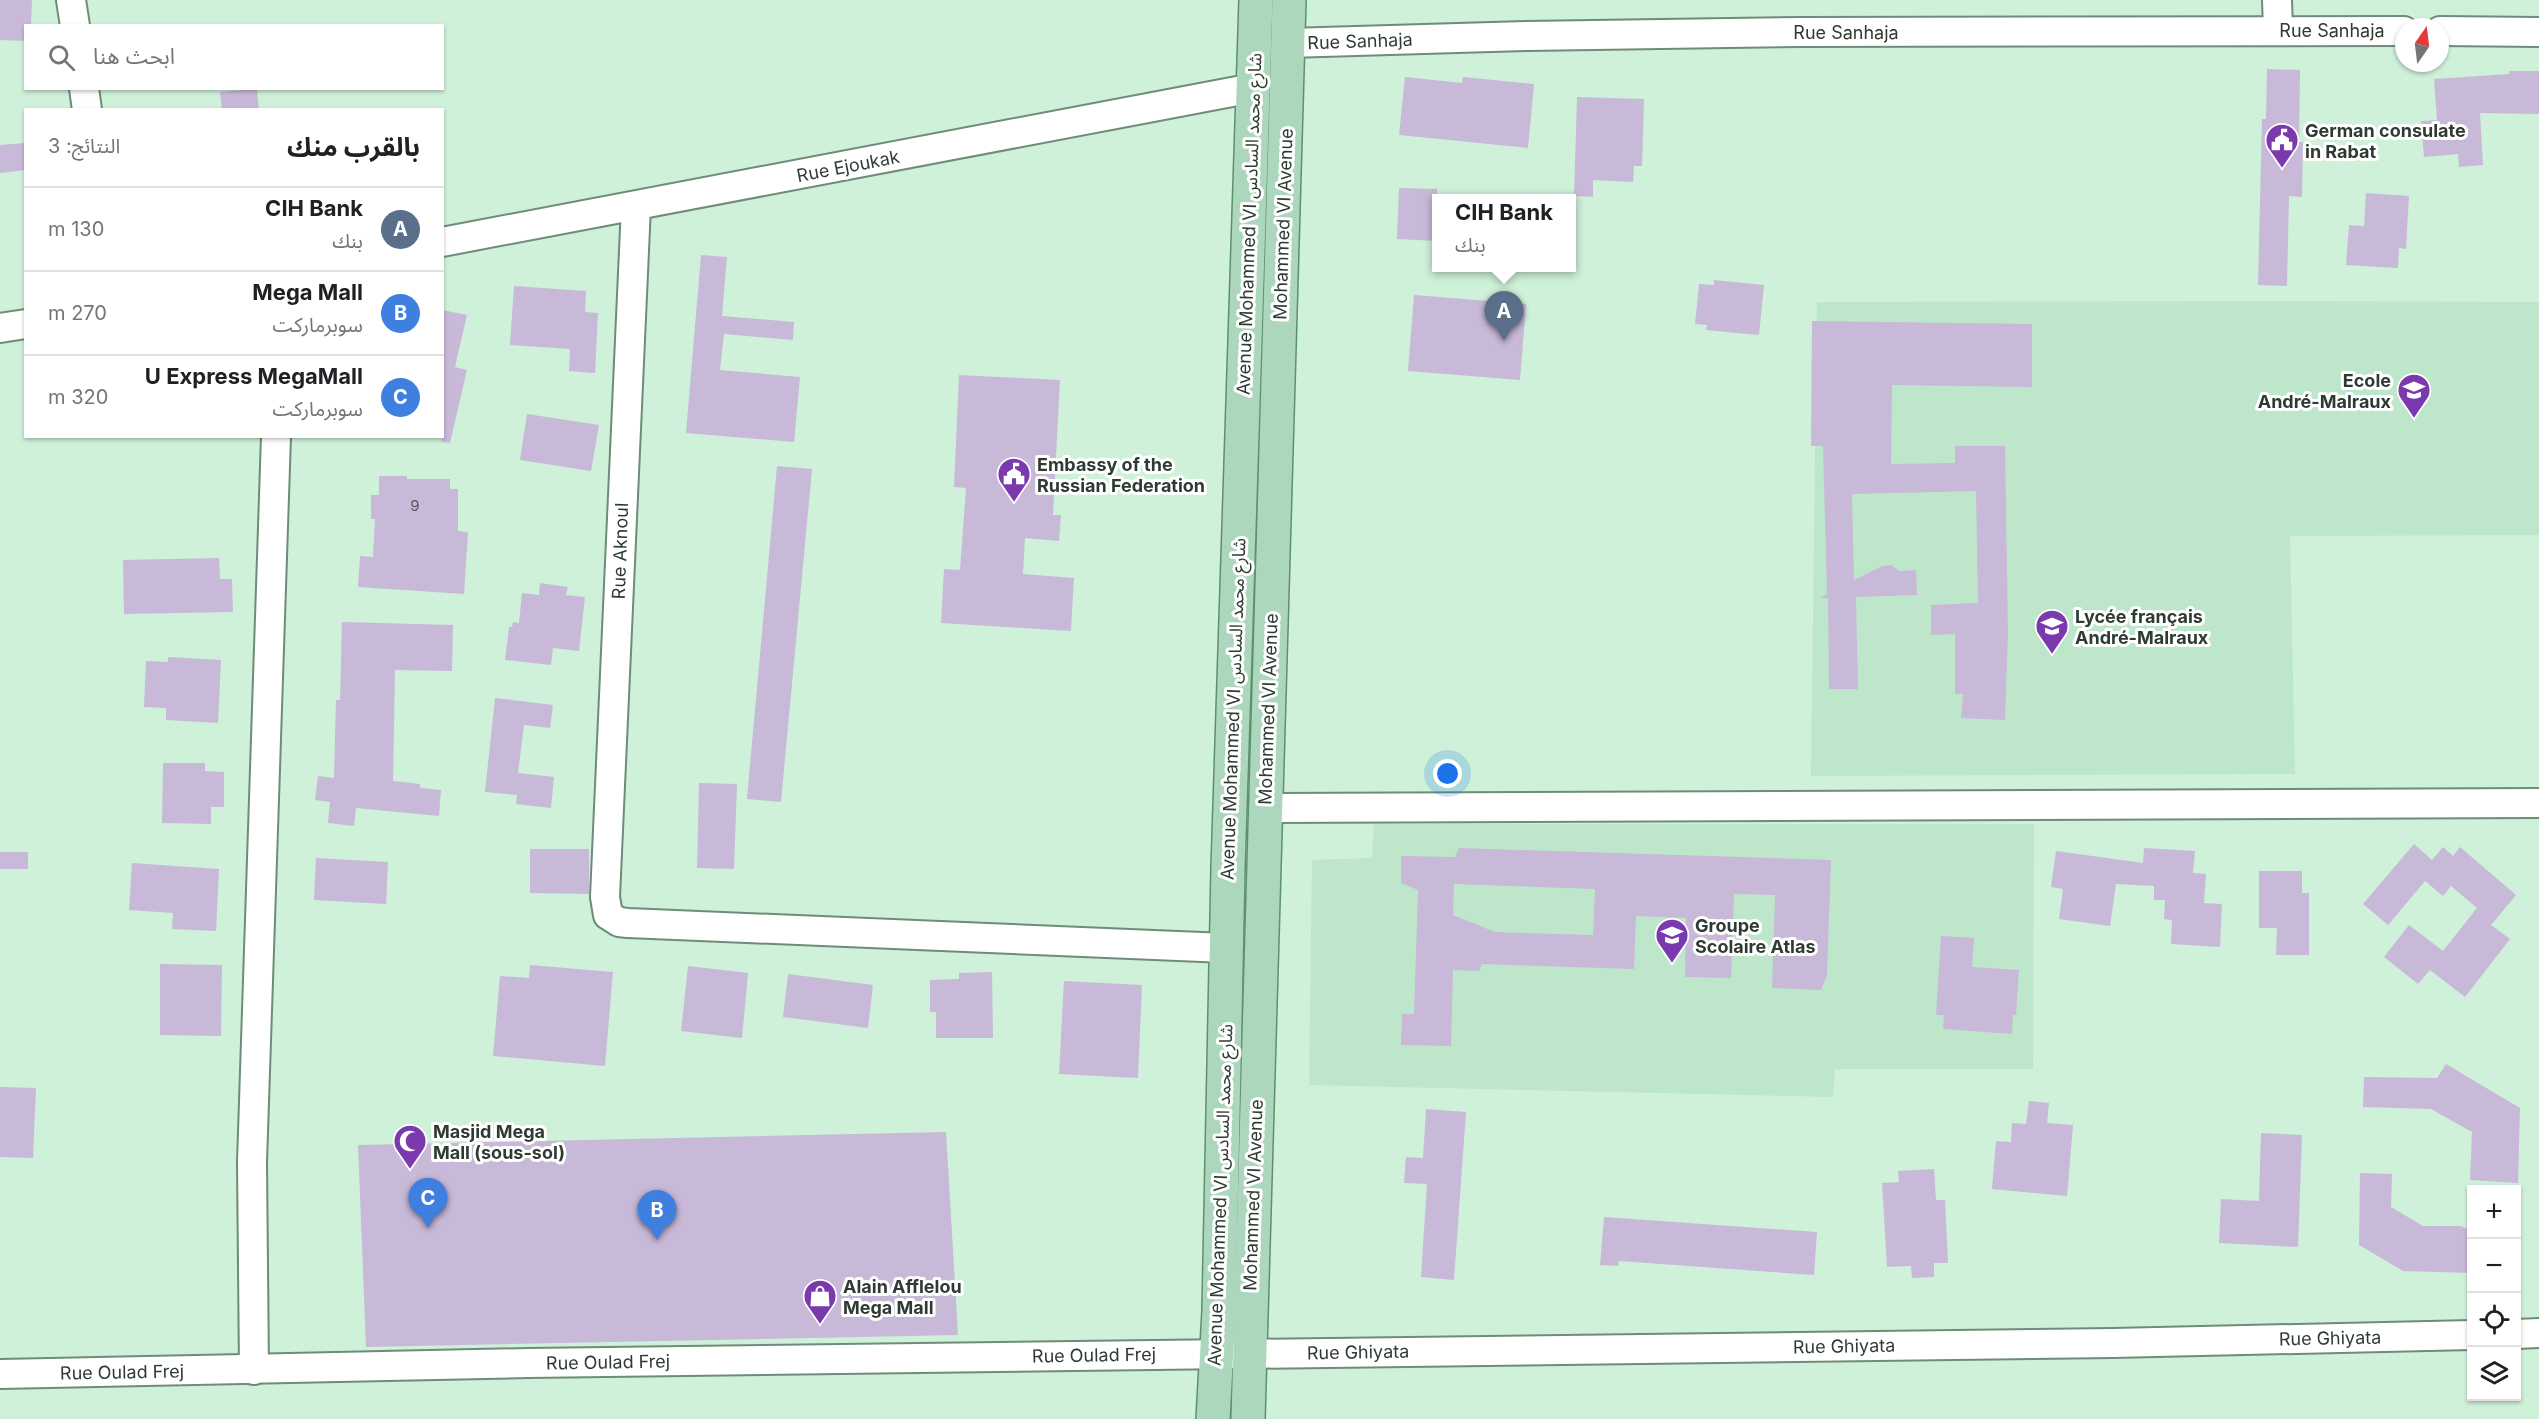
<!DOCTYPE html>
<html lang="ar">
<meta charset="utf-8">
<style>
body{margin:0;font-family:Inter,"Noto Sans Arabic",sans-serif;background:#f6f6f6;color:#202124;direction:rtl}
.controls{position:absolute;right:18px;bottom:18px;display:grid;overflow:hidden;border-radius:0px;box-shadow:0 2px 4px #0004}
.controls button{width:54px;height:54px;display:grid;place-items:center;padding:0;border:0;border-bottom:2px solid #e0e0e0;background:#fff;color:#202124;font:30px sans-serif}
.compass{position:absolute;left:2395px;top:18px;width:54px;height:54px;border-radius:50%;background:#fff;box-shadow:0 2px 4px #0004;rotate:14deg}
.you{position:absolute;left:1448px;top:774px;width:21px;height:21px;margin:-15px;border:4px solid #fff;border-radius:50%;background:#1a73e8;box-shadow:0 0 0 9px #1a73e833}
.badge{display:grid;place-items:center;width:39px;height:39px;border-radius:50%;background:#7a39ad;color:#fff;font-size:20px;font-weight:700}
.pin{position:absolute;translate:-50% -50px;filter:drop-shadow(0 2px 3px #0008)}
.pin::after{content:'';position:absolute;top:32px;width:21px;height:18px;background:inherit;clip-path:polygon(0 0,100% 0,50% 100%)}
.popup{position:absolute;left:1432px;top:194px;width:144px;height:78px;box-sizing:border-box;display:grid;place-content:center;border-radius:0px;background:#fff;filter:drop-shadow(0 2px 4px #0005);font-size:20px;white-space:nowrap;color:#757577}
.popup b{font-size:22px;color:#202124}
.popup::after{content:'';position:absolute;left:50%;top:100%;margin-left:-12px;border:12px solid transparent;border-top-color:#fff}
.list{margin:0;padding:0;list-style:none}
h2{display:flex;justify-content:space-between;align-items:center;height:78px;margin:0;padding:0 24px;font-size:26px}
h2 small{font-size:20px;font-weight:400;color:#757577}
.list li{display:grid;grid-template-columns:39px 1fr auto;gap:18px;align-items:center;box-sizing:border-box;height:84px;padding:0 24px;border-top:2px solid #e0e0e0}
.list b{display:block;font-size:22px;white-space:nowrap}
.list p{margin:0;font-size:20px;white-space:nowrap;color:#757577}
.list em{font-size:20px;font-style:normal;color:#757577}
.icon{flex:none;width:33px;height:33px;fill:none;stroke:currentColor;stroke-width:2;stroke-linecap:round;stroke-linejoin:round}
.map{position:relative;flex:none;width:2539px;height:1419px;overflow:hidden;direction:ltr}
.search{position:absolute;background:#fff;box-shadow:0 2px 4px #0004;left:24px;top:24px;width:420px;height:66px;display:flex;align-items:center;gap:15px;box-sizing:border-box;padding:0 21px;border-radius:0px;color:#757577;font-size:22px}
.panel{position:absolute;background:#fff;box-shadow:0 2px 4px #0004;left:24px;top:108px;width:420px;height:330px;border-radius:0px;direction:rtl}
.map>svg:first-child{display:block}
.built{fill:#bee6cb}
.building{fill:#c8b9d9;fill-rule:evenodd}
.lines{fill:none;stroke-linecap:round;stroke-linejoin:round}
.minor-casing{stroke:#6e8c77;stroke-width:32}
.major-casing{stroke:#5d906f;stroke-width:36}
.minor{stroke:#fff;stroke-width:28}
.major{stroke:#add7bc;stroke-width:33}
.labels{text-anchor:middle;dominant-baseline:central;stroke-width:6;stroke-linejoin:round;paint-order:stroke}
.number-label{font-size:15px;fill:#545a5c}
.street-label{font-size:18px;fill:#2e3b32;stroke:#fff}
.poi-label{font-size:18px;font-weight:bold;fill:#2e3b32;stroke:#fff;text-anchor:start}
</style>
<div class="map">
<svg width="2539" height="1419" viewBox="0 0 2539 1419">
<rect width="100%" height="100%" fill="#cff0d9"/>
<!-- built -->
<g class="built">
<path d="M 2288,301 L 2539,302 L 2539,535 L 2290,536 L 2295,774 L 1811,776 L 1817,302 Z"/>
<path d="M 1374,824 L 2034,824 L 2033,1069 L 1835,1069 L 1833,1097 L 1309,1085 L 1312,860 L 1372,858 Z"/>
</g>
<!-- building -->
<g class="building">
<path d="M 0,0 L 32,0 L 31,26 L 26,26 L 26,41 L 0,40 Z"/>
<path d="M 2267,69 L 2300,70 L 2299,142 L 2303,142 L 2302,197 L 2289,196 L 2287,286 L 2258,285 L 2262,119 L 2266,119 Z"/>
<path d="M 2509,71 L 2539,71 L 2539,114 L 2480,113 L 2483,165 L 2459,167 L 2458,154 L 2424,157 L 2421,121 L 2437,120 L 2434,79 L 2509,74 Z"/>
<path d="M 1405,77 L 1462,83 L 1463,77 L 1534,84 L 1528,148 L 1399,135 Z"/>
<path d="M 257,89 L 259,110 L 222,110 L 220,92 Z"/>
<path d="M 1577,97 L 1644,99 L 1642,166 L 1634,166 L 1633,182 L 1593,180 L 1593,197 L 1574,196 Z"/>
<path d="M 26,143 L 26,170 L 0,173 L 0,145 Z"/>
<path d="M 1399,188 L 1437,189 L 1437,241 L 1397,239 Z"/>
<path d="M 2366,193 L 2409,196 L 2406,249 L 2399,248 L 2398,268 L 2346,265 L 2349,225 L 2364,226 Z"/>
<path d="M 701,255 L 727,257 L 722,316 L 794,322 L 793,340 L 724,334 L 720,370 L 800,377 L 794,442 L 686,433 Z"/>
<path d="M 1714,280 L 1764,285 L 1759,335 L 1706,330 L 1707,325 L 1695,324 L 1699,284 L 1714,285 Z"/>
<path d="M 514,286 L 586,291 L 585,312 L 598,313 L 595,373 L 569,371 L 570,349 L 510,345 Z"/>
<path d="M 1414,295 L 1526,304 L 1520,380 L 1408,371 Z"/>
<path d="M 442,310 L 467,315 L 455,367 L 467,370 L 450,443 L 442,442 Z"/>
<path d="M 1812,321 L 2032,324 L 2032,387 L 1892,385 L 1891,464 L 1955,463 L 1955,446 L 2005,446 L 2008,633 L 2005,720 L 1961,718 L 1963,694 L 1955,694 L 1955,634 L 1931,635 L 1931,605 L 1978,603 L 1976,491 L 1852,494 L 1854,580 L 1882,566 L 1891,565 L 1899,571 L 1916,570 L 1917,595 L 1856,597 L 1858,689 L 1829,689 L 1828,598 L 1820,598 L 1827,594 L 1823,446 L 1811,446 Z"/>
<path d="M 959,375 L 1060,380 L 1053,515 L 1061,515 L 1059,541 L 1025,538 L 1023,574 L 1074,578 L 1071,631 L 941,623 L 944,569 L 960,570 L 966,488 L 954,487 Z"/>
<path d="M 527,414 L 599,425 L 591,471 L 520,460 Z"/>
<path d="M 777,466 L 812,469 L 781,802 L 747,799 Z"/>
<path d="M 379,476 L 407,476 L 407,479 L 450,479 L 450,489 L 458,489 L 458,531 L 468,532 L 464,594 L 358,587 L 360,556 L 373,557 L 375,519 L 371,519 L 371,495 L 379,495 Z"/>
<path d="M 219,558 L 220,579 L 232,579 L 233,612 L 124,614 L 123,560 Z"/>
<path d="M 540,583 L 568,587 L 566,595 L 585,597 L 579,651 L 553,648 L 551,665 L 505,660 L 509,627 L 512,627 L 513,622 L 519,623 L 522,593 L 539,595 Z"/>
<path d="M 342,622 L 453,625 L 452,671 L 395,670 L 393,781 L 420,784 L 420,788 L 441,790 L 439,816 L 356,808 L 354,826 L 328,823 L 330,802 L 315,800 L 318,776 L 334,778 L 336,700 L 340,700 Z"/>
<path d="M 168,657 L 221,660 L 218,723 L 166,720 L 166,708 L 144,707 L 146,661 L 168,662 Z"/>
<path d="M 495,698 L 553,705 L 550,728 L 524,725 L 518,773 L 554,777 L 551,808 L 516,804 L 517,795 L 485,792 Z"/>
<path d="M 163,763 L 205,763 L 205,771 L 224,772 L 224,807 L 211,807 L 211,824 L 162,823 Z"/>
<path d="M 699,783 L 737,784 L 734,869 L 697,868 Z"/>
<path d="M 2414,844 L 2432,860 L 2443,847 L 2453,856 L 2460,847 L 2516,895 L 2491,925 L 2510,939 L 2465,997 L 2430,970 L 2418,984 L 2384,957 L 2409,925 L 2443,951 L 2477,908 L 2451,886 L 2443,896 L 2425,881 L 2388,925 L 2363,904 Z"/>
<path d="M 1459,848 L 1831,860 L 1827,975 L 1821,990 L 1772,988 L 1775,895 L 1734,894 L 1731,978 L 1685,977 L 1686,918 L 1636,916 L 1634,969 L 1482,964 L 1479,971 L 1453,970 L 1451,1046 L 1401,1045 L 1402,1014 L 1414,1014 L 1418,890 L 1401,883 L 1401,856 L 1455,857 ZM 1454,884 L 1595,889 L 1593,935 L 1495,932 L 1453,915 Z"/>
<path d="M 2144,848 L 2195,851 L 2193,873 L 2206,874 L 2204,903 L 2222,904 L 2220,947 L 2171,944 L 2172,920 L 2164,919 L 2165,900 L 2154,900 L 2154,886 L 2116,884 L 2110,926 L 2059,919 L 2063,889 L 2051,887 L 2056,851 L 2143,863 Z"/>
<path d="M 530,849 L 589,849 L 589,894 L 530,893 Z"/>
<rect x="0" y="852" width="28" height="17"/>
<path d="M 316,858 L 388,862 L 386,904 L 314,900 Z"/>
<path d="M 132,863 L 219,869 L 216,931 L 172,929 L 173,913 L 129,910 Z"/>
<path d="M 2259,871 L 2302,871 L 2302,893 L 2309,893 L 2309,955 L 2276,955 L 2277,928 L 2259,928 Z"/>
<path d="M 1941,936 L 1974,938 L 1972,967 L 2019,970 L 2016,1015 L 2013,1015 L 2012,1034 L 1943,1029 L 1944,1015 L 1936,1015 Z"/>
<path d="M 160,964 L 222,965 L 221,1036 L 160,1035 Z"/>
<path d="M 530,965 L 613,972 L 605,1066 L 493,1056 L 500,976 L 529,978 Z"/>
<path d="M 688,966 L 748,973 L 742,1038 L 681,1031 Z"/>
<path d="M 992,972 L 993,1038 L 936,1038 L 936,1012 L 930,1012 L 930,980 L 959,979 L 959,973 Z"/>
<path d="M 788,974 L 873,985 L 868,1028 L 783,1017 Z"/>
<path d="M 1064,981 L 1142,985 L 1138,1078 L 1059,1074 Z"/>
<path d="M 2446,1064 L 2520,1108 L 2518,1183 L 2470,1180 L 2472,1132 L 2431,1109 L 2363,1107 L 2364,1077 L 2437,1078 Z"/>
<path d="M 0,1087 L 36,1088 L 33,1158 L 0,1157 Z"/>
<path d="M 2029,1101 L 2049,1103 L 2047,1123 L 2073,1125 L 2067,1196 L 1992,1189 L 1996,1141 L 2011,1142 L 2012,1123 L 2026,1124 Z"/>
<path d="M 1426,1109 L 1466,1112 L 1454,1280 L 1421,1277 L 1427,1184 L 1404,1183 L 1406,1157 L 1423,1158 Z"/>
<path d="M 946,1132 L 958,1335 L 366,1347 L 358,1145 Z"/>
<path d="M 2261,1133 L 2302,1135 L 2298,1247 L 2219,1243 L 2221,1199 L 2259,1201 Z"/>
<path d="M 1934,1169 L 1936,1200 L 1945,1200 L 1948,1263 L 1934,1263 L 1934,1277 L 1912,1278 L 1911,1266 L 1887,1267 L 1882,1183 L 1899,1182 L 1898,1171 Z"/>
<path d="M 2360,1173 L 2392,1174 L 2391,1207 L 2423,1226 L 2461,1226 L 2472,1232 L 2472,1273 L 2403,1271 L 2359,1245 Z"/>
<path d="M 1604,1217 L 1817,1232 L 1814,1275 L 1619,1261 L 1618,1266 L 1600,1265 Z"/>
</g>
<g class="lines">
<!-- minor casing -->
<g class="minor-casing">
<g id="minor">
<path d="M 71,0 L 75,26"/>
<path d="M 2277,0 L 2278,30"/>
<path d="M 2440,31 L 2539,32"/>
<path d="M 1288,43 L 1526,36 L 1801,32 L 2404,31"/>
<path d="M 84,88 L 87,110"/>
<path d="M 636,206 L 605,897 L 608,915 L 619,922 L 628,923 L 1226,948"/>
<path d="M 442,242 L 1253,88"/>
<path d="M 0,328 L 26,324"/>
<path d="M 1265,808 L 2539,803"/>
<path d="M 2516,1334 L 2539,1333"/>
<path d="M 254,1370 L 252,1162 L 276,436"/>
<path d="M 0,1374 L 528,1363 L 2113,1343 L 2472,1335"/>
</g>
</g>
<!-- major casing -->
<g class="major-casing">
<g id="major">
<path d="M 1213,1419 L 1219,1311 L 1228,868 L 1256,0"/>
<path d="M 1248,1419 L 1289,0"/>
</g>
</g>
<!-- minor -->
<use href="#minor" class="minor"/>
<!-- major -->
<use href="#major" class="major"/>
</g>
<!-- icons -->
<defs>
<g id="civic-pin" transform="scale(1.725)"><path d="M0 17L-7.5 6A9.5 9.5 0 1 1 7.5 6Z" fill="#7a39ad" stroke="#fff"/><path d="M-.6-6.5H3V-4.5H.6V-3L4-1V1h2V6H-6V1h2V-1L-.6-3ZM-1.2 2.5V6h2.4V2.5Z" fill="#fff"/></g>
<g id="school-pin" transform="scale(1.725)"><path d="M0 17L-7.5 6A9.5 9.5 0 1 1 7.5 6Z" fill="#7a39ad" stroke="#fff"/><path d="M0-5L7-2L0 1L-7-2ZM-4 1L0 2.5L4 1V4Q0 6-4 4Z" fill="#fff"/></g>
<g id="mosque-pin" transform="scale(1.725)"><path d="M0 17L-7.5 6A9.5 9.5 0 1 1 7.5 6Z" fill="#7a39ad" stroke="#fff"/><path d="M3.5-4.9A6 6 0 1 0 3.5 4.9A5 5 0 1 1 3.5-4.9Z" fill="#fff"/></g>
<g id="shop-pin" transform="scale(1.725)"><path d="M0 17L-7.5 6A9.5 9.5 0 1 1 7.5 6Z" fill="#7a39ad" stroke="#fff"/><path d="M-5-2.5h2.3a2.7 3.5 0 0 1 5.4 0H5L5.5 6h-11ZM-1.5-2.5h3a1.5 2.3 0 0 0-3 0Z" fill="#fff"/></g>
</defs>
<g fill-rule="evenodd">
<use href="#civic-pin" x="2282" y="140"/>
<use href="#school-pin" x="2414" y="390"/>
<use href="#civic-pin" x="1014" y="474"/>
<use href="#school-pin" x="2052" y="626"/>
<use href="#school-pin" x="1672" y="935"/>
<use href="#mosque-pin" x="410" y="1141"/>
<use href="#shop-pin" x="820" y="1296"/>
</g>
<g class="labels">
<!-- number labels -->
<g class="number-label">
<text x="415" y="505">9</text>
</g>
<!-- street labels -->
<g class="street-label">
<text x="2332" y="30">Rue Sanhaja</text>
<text x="1846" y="32">Rue Sanhaja</text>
<text transform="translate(1360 41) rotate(-2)">Rue Sanhaja</text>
<text transform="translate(848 166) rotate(-11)">Rue Ejoukak</text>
<text transform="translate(1249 224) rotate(-88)">Avenue Mohammed VI شارع محمد السادس</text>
<text transform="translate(1283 224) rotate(-88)">Mohammed VI Avenue</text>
<text transform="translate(620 551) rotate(-88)">Rue Aknoul</text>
<text transform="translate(1233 709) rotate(-88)">Avenue Mohammed VI شارع محمد السادس</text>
<text transform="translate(1268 709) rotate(-88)">Mohammed VI Avenue</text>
<text transform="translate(1220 1195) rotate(-88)">Avenue Mohammed VI شارع محمد السادس</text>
<text transform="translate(1253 1195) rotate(-88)">Mohammed VI Avenue</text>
<text transform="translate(2330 1338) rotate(-1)">Rue Ghiyata</text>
<text transform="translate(1844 1346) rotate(-1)">Rue Ghiyata</text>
<text transform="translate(1358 1352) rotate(-1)">Rue Ghiyata</text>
<text transform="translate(1094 1355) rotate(-1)">Rue Oulad Frej</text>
<text transform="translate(608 1362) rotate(-1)">Rue Oulad Frej</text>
<text transform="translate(122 1372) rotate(-1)">Rue Oulad Frej</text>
</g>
<!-- poi labels -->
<g class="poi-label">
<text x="2305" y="130">German consulate<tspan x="2305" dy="21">in Rabat</tspan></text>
<text x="2391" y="380" text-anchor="end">Ecole<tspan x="2391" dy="21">André-Malraux</tspan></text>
<text x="1037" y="464">Embassy of the<tspan x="1037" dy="21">Russian Federation</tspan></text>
<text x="2075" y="616">Lycée français<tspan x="2075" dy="21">André-Malraux</tspan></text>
<text x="1695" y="925">Groupe<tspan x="1695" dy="21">Scolaire Atlas</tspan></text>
<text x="433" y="1131">Masjid Mega<tspan x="433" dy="21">Mall (sous-sol)</tspan></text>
<text x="843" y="1286">Alain Afflelou<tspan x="843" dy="21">Mega Mall</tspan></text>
</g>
</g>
</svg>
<div class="controls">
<button>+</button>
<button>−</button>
<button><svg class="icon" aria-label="locate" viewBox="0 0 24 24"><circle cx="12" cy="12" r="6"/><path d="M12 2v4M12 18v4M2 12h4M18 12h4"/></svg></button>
<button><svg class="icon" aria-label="layers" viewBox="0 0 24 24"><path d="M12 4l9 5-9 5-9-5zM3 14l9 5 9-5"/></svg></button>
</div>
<svg class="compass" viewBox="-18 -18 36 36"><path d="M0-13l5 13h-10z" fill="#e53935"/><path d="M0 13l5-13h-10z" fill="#757577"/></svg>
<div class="you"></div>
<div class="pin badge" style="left:1504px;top:341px;background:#5c6f8a">A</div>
<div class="popup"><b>CIH Bank</b>بنك</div>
<div class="pin badge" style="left:657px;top:1240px;background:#3f7fe0">B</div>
<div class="pin badge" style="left:428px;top:1228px;background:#3f7fe0">C</div>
<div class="search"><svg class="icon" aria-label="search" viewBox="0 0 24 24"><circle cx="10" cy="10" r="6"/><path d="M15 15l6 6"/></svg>ابحث هنا</div>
<section class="panel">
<h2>بالقرب منك<small>النتائج: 3</small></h2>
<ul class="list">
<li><span class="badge" style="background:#5c6f8a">A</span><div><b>CIH Bank</b><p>بنك</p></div><em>130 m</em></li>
<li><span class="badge" style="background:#3f7fe0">B</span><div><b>Mega Mall</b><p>سوبرماركت</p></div><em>270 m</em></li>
<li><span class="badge" style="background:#3f7fe0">C</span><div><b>U Express MegaMall</b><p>سوبرماركت</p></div><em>320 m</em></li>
</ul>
</section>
</div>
